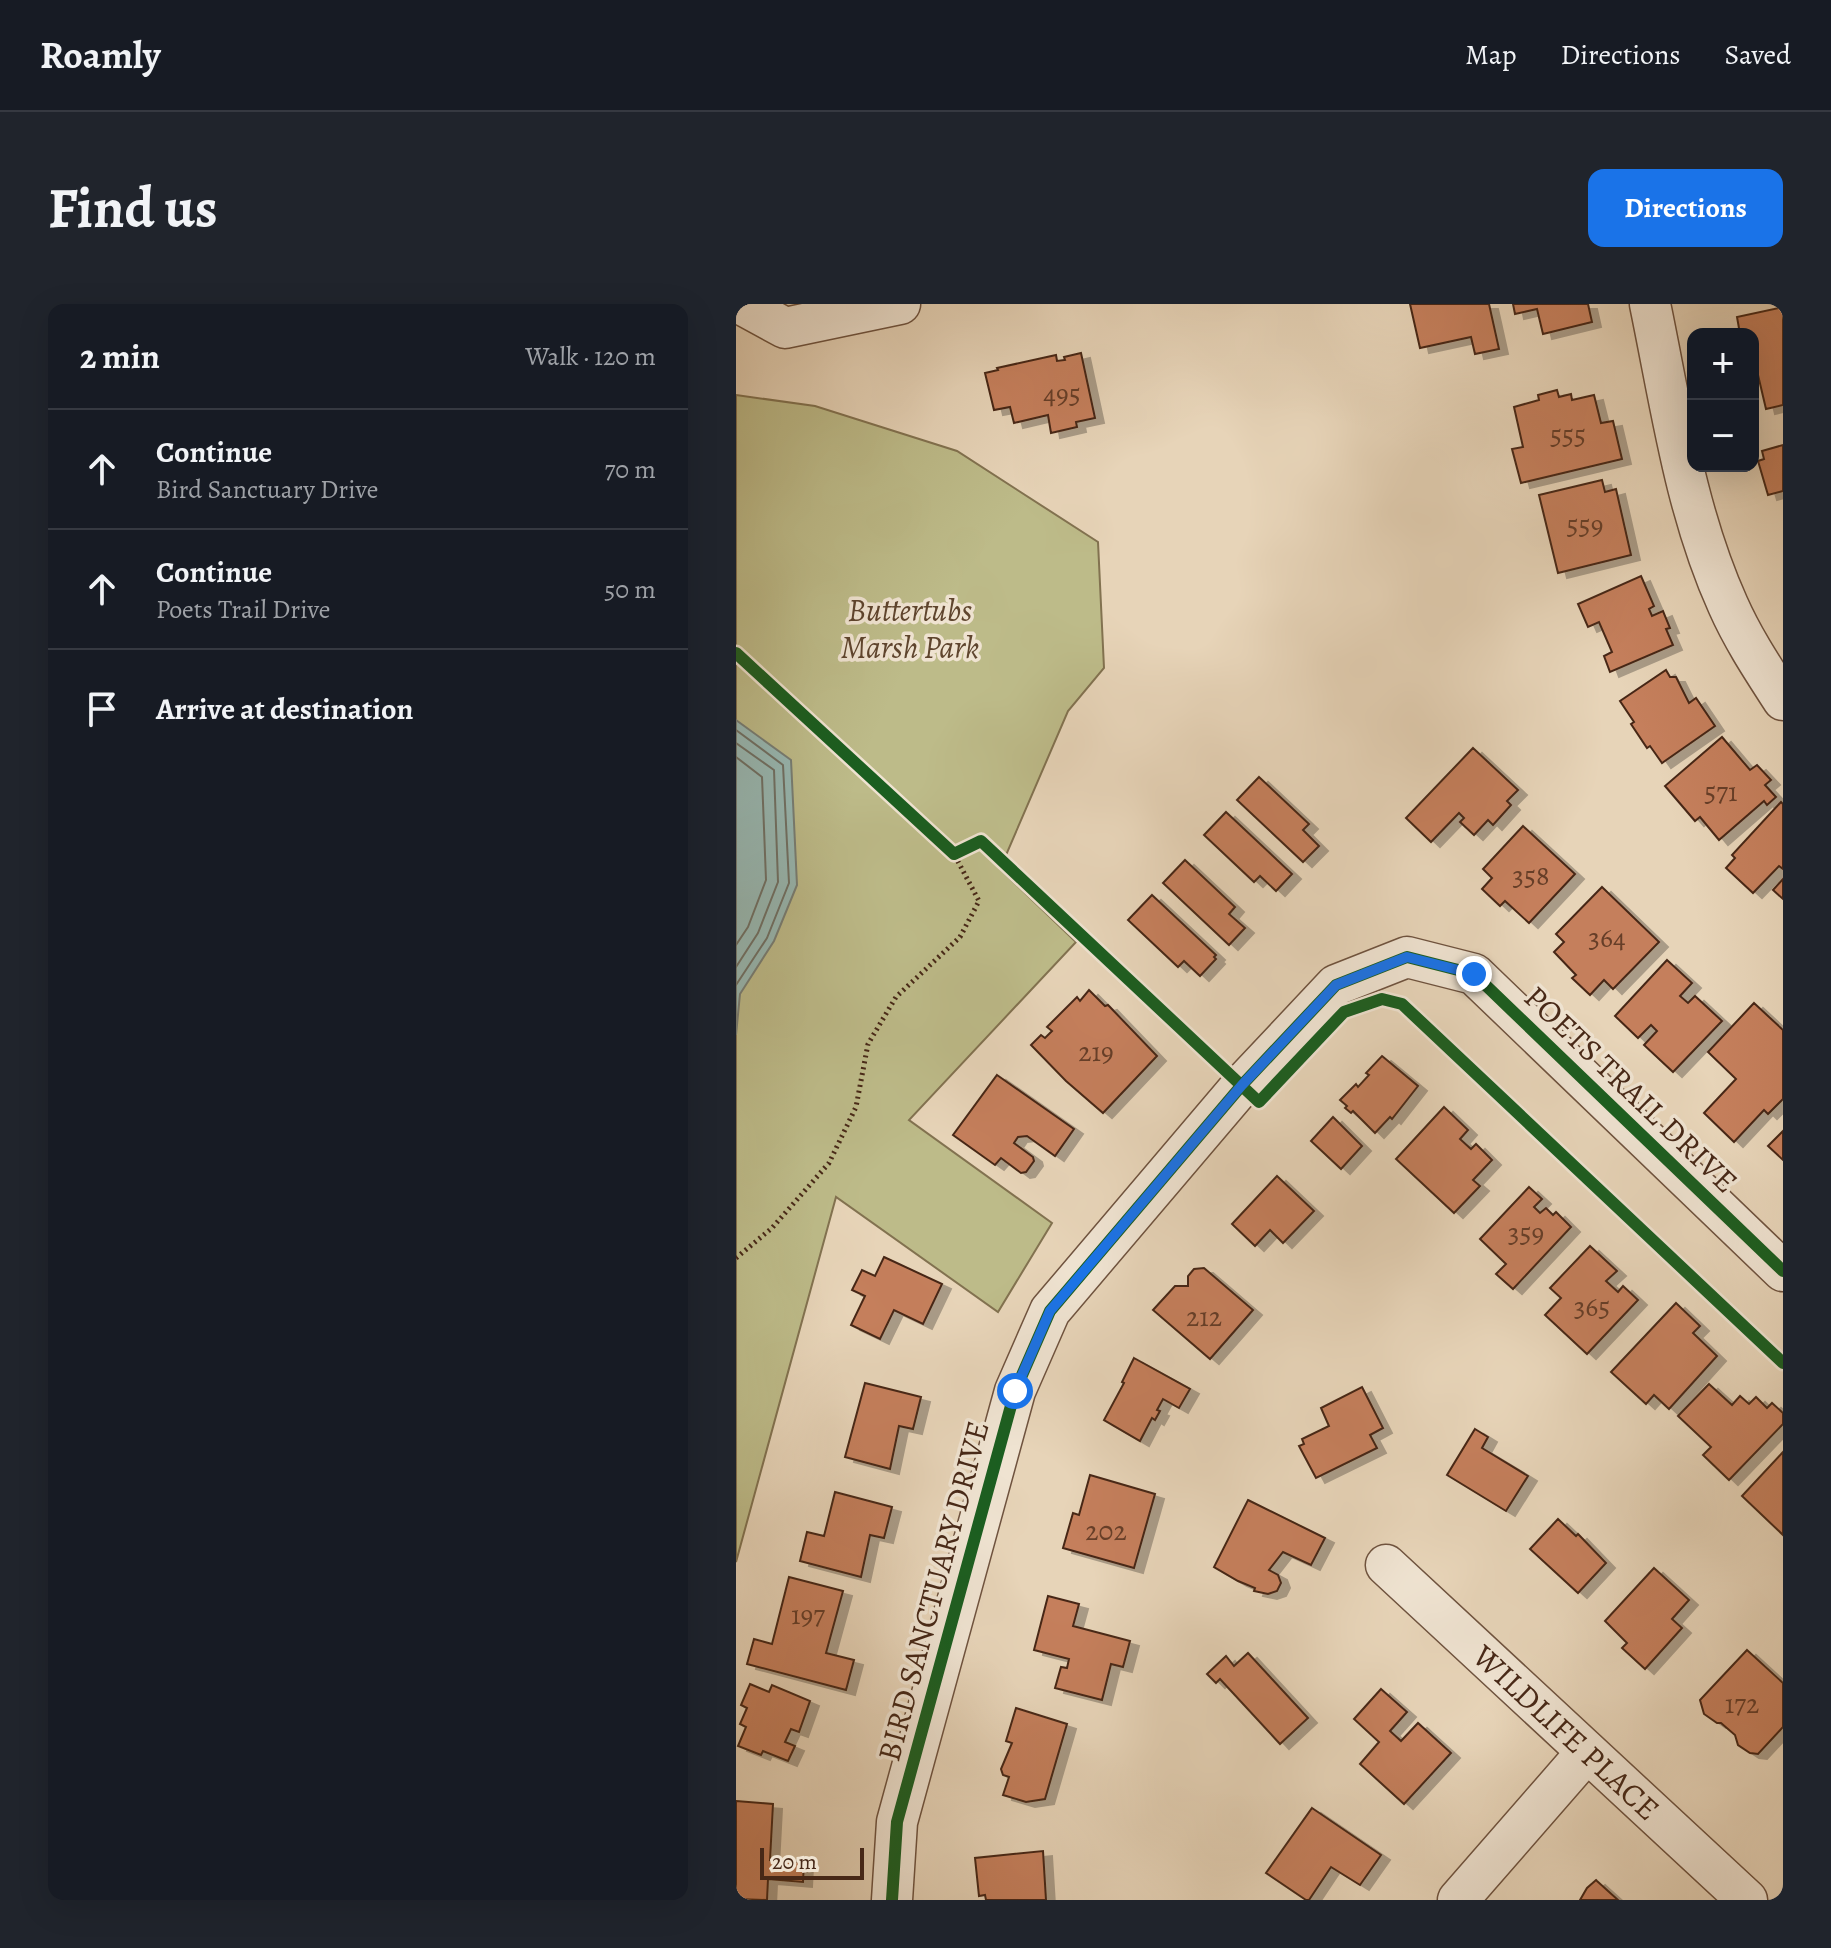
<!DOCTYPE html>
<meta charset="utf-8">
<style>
body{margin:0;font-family:Alegreya,serif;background:#20242c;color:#f1f3f6}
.controls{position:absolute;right:24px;top:24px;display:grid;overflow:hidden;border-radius:16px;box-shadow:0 8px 32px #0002}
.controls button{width:72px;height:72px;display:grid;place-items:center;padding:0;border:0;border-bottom:2px solid #363941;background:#171b24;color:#f1f3f6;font:40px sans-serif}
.scale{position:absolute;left:24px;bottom:20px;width:104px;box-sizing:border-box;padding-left:8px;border:4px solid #472817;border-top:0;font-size:22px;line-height:28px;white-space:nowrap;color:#472817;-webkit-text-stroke:6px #efe3d1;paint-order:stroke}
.stop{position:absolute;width:24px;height:24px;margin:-18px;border:6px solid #1a73e8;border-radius:50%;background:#fff}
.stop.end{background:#1a73e8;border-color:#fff;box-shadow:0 2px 8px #0008}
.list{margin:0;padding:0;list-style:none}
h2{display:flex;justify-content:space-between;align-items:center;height:104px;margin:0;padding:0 32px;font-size:34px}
h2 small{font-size:26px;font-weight:400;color:#9ea1a6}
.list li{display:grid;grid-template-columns:52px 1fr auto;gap:24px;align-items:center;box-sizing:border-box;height:120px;padding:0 32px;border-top:2px solid #363941}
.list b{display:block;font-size:30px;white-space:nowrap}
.list p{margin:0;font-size:26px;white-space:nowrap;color:#9ea1a6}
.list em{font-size:26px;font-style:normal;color:#9ea1a6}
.icon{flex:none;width:44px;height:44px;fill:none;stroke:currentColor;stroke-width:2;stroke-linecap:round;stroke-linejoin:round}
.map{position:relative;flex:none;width:1047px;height:1596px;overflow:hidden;border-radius:16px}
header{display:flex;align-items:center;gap:48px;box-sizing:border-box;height:112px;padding:0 40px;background:#171b24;border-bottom:2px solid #363941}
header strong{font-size:38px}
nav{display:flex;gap:44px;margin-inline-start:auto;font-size:28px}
.intro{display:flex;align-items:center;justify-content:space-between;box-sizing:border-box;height:192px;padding:0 48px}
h1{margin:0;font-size:56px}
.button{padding:20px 36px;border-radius:16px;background:#1a73e8;color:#fff;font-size:28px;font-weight:700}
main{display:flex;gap:48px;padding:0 48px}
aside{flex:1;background:#171b24;border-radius:16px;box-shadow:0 8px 32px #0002}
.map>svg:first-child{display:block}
.green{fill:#bdbb89;stroke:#827250;stroke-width:2}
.water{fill:#97b8b3;stroke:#777e75;stroke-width:2}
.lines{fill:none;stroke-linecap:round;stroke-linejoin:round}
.shore{stroke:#6f7065;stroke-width:2}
.building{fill:#c57f5b;stroke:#472817;stroke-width:2;filter:url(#shadow)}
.street-casing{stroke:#6f533f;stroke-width:43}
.path{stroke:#472817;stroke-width:5;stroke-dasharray:2 4;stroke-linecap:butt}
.street{stroke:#efe3d1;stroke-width:40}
.cycleway-casing{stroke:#efe3d1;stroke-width:17}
.cycleway{stroke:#1b5e20;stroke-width:12}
.route{stroke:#1a73e8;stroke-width:10}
.labels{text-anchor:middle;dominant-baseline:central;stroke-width:7;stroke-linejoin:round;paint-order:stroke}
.number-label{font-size:28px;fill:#663e28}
.park-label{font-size:32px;font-style:italic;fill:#5f452e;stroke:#efe3d1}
.street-label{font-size:32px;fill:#472817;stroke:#efe3d1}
</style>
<header>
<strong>Roamly</strong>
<nav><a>Map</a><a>Directions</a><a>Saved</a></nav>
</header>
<div class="intro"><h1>Find us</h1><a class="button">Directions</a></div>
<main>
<aside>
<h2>2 min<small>Walk · 120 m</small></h2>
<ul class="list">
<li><svg class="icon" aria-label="ahead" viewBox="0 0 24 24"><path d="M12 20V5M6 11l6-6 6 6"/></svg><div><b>Continue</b><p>Bird Sanctuary Drive</p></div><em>70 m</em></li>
<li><svg class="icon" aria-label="ahead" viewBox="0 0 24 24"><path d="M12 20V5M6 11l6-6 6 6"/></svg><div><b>Continue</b><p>Poets Trail Drive</p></div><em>50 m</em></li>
<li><svg class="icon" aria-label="arrive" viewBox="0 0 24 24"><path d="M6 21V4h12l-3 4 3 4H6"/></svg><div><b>Arrive at destination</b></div></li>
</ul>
</aside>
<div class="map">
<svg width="1047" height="1596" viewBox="0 0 1047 1596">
<defs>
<filter id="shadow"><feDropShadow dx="9" dy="5" stdDeviation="0" flood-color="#0004"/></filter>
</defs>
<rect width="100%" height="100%" fill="#e7d4b8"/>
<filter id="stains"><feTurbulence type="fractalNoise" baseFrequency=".0025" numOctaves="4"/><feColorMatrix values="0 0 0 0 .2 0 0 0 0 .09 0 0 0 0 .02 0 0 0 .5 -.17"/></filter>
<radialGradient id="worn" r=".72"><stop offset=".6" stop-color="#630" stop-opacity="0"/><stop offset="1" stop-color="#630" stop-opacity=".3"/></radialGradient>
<!-- green -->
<path class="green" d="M 0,91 L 79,102 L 221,147 L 362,238 L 368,364 L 332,407 L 264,565 L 340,638 L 173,816 L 316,919 L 262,1008 L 100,893 L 0,1258 Z"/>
<!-- water -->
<path class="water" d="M 0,416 L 55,456 L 61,581 L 38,637 L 4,690 L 0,731 Z"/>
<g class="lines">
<!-- shore -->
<g class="shore">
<path d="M 0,426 L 47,461 L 53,579 L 31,634 L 0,681"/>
<path d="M 0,439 L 38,466 L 42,578 L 22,629 L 0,663"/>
<path d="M 0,453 L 26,473 L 30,576 L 12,623 L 0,641"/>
</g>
</g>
<!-- building -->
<g class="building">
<path d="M 674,0 L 753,0 L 763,45 L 739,50 L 735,33 L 684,44 Z"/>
<path d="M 777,0 L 852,0 L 856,18 L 807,30 L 801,5 L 779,10 Z"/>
<path d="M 1047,3 L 1047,101 L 1030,105 L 1022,71 L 1017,72 L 1017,30 L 1004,30 L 1001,13 Z"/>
<path d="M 345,49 L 359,114 L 340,118 L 341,123 L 315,129 L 312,111 L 278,119 L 274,103 L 258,106 L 249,69 L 262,66 L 261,64 L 320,51 L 321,57 L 329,56 L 328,53 Z"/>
<path d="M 821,86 L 823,93 L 835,90 L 836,96 L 858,91 L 865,119 L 877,117 L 886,155 L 785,179 L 776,145 L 787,143 L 778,103 L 803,96 L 802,91 Z"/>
<path d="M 1047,141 L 1047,187 L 1032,191 L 1022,157 L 1028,155 L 1026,147 Z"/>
<path d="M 866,176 L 869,188 L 880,185 L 895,251 L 822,269 L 803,191 Z"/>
<path d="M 905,272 L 918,302 L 913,305 L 916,312 L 927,307 L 934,324 L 930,325 L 937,341 L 874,368 L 868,352 L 876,348 L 863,318 L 852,323 L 842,300 Z"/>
<path d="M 930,366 L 934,373 L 940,373 L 953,399 L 960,394 L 979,422 L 926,459 L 914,442 L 911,444 L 895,420 L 898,418 L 884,397 Z"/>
<path d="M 986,433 L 1014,466 L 1021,461 L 1035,476 L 1029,481 L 1040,493 L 1031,501 L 1028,497 L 983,536 L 964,513 L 959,517 L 929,482 Z"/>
<path d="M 737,444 L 782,486 L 771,497 L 775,501 L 757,521 L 752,516 L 738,531 L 724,518 L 728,514 L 723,509 L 695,538 L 670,514 Z"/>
<path d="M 523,473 L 573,520 L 567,526 L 583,542 L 567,558 L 501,496 Z"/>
<path d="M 1045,498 L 1047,500 L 1047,565 L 1043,562 L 1017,589 L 990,564 L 999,554 L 996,551 Z"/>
<path d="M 490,508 L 556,570 L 540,587 L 524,572 L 518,578 L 468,531 Z"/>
<path d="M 787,522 L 839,570 L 793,619 L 769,597 L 764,602 L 746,585 L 756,574 L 747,565 Z"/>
<path d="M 449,556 L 499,603 L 493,610 L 509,624 L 493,641 L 427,579 Z"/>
<path d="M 1047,575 L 1047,595 L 1037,586 Z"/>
<path d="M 866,583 L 923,638 L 877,685 L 868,676 L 854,691 L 836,674 L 840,671 L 818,648 L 828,638 L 820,630 Z"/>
<path d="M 416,591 L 480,651 L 478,653 L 480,655 L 464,672 L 448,657 L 442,663 L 392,616 Z"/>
<path d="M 931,656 L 956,679 L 944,692 L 952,699 L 959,692 L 986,717 L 937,768 L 908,741 L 921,727 L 915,721 L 902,734 L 879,712 Z"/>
<path d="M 353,686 L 369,702 L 372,701 L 421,752 L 367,809 L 330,777 L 295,741 L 305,731 L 309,734 L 316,727 L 311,723 L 341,693 L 344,697 Z"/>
<path d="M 1018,699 L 1047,726 L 1047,795 L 1032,810 L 1028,806 L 998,838 L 968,809 L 1000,775 L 972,748 Z"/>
<path d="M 646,752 L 682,782 L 656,815 L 654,813 L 639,829 L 617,807 L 615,809 L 609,804 L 611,802 L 604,796 L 620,780 L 622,783 L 633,771 L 630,769 Z"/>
<path d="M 261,771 L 338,825 L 319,852 L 291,832 L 282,833 L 278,839 L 297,853 L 298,857 L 290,868 L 285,869 L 265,854 L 259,861 L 217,831 Z"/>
<path d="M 708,803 L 732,826 L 724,835 L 735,845 L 740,840 L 756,856 L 737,876 L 744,882 L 718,909 L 660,855 Z"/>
<path d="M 597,813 L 626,842 L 605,865 L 575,837 Z"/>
<path d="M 1047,827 L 1047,856 L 1032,842 Z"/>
<path d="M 541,872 L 578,907 L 547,939 L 534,926 L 519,942 L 496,920 Z"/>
<path d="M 793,883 L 806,895 L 798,903 L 804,909 L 810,904 L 817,911 L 820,908 L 835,923 L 777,985 L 760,970 L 770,960 L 744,935 Z"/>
<path d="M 854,942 L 881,967 L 870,977 L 882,988 L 887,982 L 902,996 L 851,1050 L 809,1011 L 825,994 L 814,984 Z"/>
<path d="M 148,953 L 206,980 L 187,1020 L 158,1006 L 144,1035 L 115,1021 L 129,992 L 116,986 L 126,966 L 139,972 Z"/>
<path d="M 468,964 L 517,1006 L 474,1055 L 417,1006 L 439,982 L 452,982 L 452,972 L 458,965 Z"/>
<path d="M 940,999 L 964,1022 L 957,1029 L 981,1052 L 933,1105 L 918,1091 L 910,1100 L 875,1068 Z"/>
<path d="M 398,1054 L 454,1085 L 443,1104 L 427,1095 L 421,1106 L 424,1107 L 419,1116 L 416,1114 L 404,1137 L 368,1116 L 388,1079 L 386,1078 Z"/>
<path d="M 129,1079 L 185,1093 L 177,1125 L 163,1122 L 154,1165 L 109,1153 Z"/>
<path d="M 973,1080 L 996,1101 L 1004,1092 L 1013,1100 L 1020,1093 L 1031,1104 L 1036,1099 L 1047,1109 L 1047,1120 L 993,1176 L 967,1151 L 975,1143 L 942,1112 Z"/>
<path d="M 626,1083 L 647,1124 L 634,1131 L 641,1144 L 580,1174 L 563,1142 L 568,1140 L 566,1135 L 593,1122 L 585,1104 Z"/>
<path d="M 739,1125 L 752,1133 L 746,1144 L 792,1172 L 770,1207 L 711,1171 Z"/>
<path d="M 1047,1148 L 1047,1231 L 1006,1192 Z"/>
<path d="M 354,1171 L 419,1190 L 398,1264 L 327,1244 L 337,1209 L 343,1211 Z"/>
<path d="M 99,1188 L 156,1203 L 148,1234 L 134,1231 L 125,1273 L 64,1257 L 71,1228 L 88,1232 Z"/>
<path d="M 512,1196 L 589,1234 L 575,1261 L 547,1248 L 533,1266 L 542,1271 L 545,1279 L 541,1287 L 532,1290 L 518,1287 L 519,1284 L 502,1277 L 478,1263 Z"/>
<path d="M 822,1215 L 840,1232 L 842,1230 L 870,1259 L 842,1289 L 794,1245 Z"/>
<path d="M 918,1264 L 953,1296 L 936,1315 L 946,1324 L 909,1365 L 886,1344 L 891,1339 L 869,1317 Z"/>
<path d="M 53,1273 L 107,1287 L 90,1349 L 118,1356 L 110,1386 L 11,1360 L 18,1335 L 36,1340 Z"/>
<path d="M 312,1292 L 343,1300 L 337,1322 L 394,1337 L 387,1363 L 375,1360 L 366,1396 L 319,1384 L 325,1363 L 331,1364 L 333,1355 L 298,1346 Z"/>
<path d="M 1011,1346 L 1047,1379 L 1047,1423 L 1022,1450 L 1014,1449 L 1002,1441 L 999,1431 L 985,1419 L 981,1419 L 968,1410 L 964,1396 Z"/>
<path d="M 512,1349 L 572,1414 L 544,1440 L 484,1375 L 480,1379 L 471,1370 L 490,1352 L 498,1362 Z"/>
<path d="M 14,1380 L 33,1388 L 36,1381 L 74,1397 L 63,1428 L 55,1425 L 49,1438 L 59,1442 L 52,1457 L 27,1447 L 25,1451 L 2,1442 L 10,1423 L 4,1420 L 11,1404 L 5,1401 Z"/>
<path d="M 645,1385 L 671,1408 L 654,1427 L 665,1437 L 682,1419 L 715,1449 L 668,1500 L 624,1460 L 643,1438 L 618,1415 Z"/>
<path d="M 280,1404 L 331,1420 L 309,1495 L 290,1498 L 267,1491 L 273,1473 L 267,1471 L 265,1465 L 276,1439 L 270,1437 Z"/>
<path d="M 0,1497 L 37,1500 L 34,1556 L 68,1558 L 67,1578 L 32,1575 L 31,1596 L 0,1595 Z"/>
<path d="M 576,1504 L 645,1551 L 624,1581 L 595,1563 L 573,1596 L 570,1596 L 530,1569 Z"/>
<path d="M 307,1547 L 310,1596 L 250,1596 L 249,1591 L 243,1592 L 239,1554 Z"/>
<path d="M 860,1576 L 861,1577 L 882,1596 L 844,1596 L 851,1584 Z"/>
</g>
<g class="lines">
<!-- street casing -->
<g class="street-casing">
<g id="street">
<path d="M 5,0 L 49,24 L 164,0"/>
<path d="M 914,0 C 935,101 949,206 992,301 C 1007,335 1027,365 1047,396"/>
<path id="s1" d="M 650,1261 L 1011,1596"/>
<path d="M 156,1596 L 161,1518 L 279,1087 L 314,1007 L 506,781 L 600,681 L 671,653 L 738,670 L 1047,967"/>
<path d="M 722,1596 L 851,1448"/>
</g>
</g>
<!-- path -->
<path class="path" d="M 0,954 L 36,924 L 93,859 L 120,803 L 132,740 L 160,693 L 224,633 L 243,597 L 218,550"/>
<!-- street -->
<use href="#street" class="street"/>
<!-- cycleway casing -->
<g class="cycleway-casing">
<g id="cycleway">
<path d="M 0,349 L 218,550 L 245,537 L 523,798 L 608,708 L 646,695 L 666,700 L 1047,1059"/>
<path d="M 156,1596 L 161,1518 L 279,1087 L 314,1007 L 506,781 L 600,681 L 671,653 L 738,670 L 1047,967"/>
</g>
</g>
<!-- cycleway -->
<use href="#cycleway" class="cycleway"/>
</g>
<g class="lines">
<!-- route -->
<path class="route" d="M 279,1087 L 314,1007 L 506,781 L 600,681 L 671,653 L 738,670"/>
</g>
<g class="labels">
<!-- number labels -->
<g class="number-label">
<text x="326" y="90">495</text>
<text x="832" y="131">555</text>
<text x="849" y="221">559</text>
<text x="985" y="488">571</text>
<text x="795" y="572">358</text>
<text x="871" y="634">364</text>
<text x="360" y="748">219</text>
<text x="790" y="929">359</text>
<text x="856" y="1003">365</text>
<text x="468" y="1013">212</text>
<text x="370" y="1227">202</text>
<text x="72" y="1311">197</text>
<text x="1006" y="1400">172</text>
</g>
<!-- park labels -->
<g class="park-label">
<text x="174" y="306">Buttertubs<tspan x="174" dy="37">Marsh Park</tspan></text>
</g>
<!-- street labels -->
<g class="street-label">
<text transform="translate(895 785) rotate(44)">POETS TRAIL DRIVE</text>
<text transform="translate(197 1287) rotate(-75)">BIRD SANCTUARY DRIVE</text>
<text stroke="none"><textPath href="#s1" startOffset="246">WILDLIFE PLACE</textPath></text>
</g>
</g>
<rect width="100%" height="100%" filter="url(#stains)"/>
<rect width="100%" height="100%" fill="url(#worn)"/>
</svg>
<div class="controls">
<button>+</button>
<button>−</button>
</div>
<div class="scale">20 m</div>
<div class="stop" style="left:279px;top:1087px"></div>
<div class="stop end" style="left:738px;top:670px"></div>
</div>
</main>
